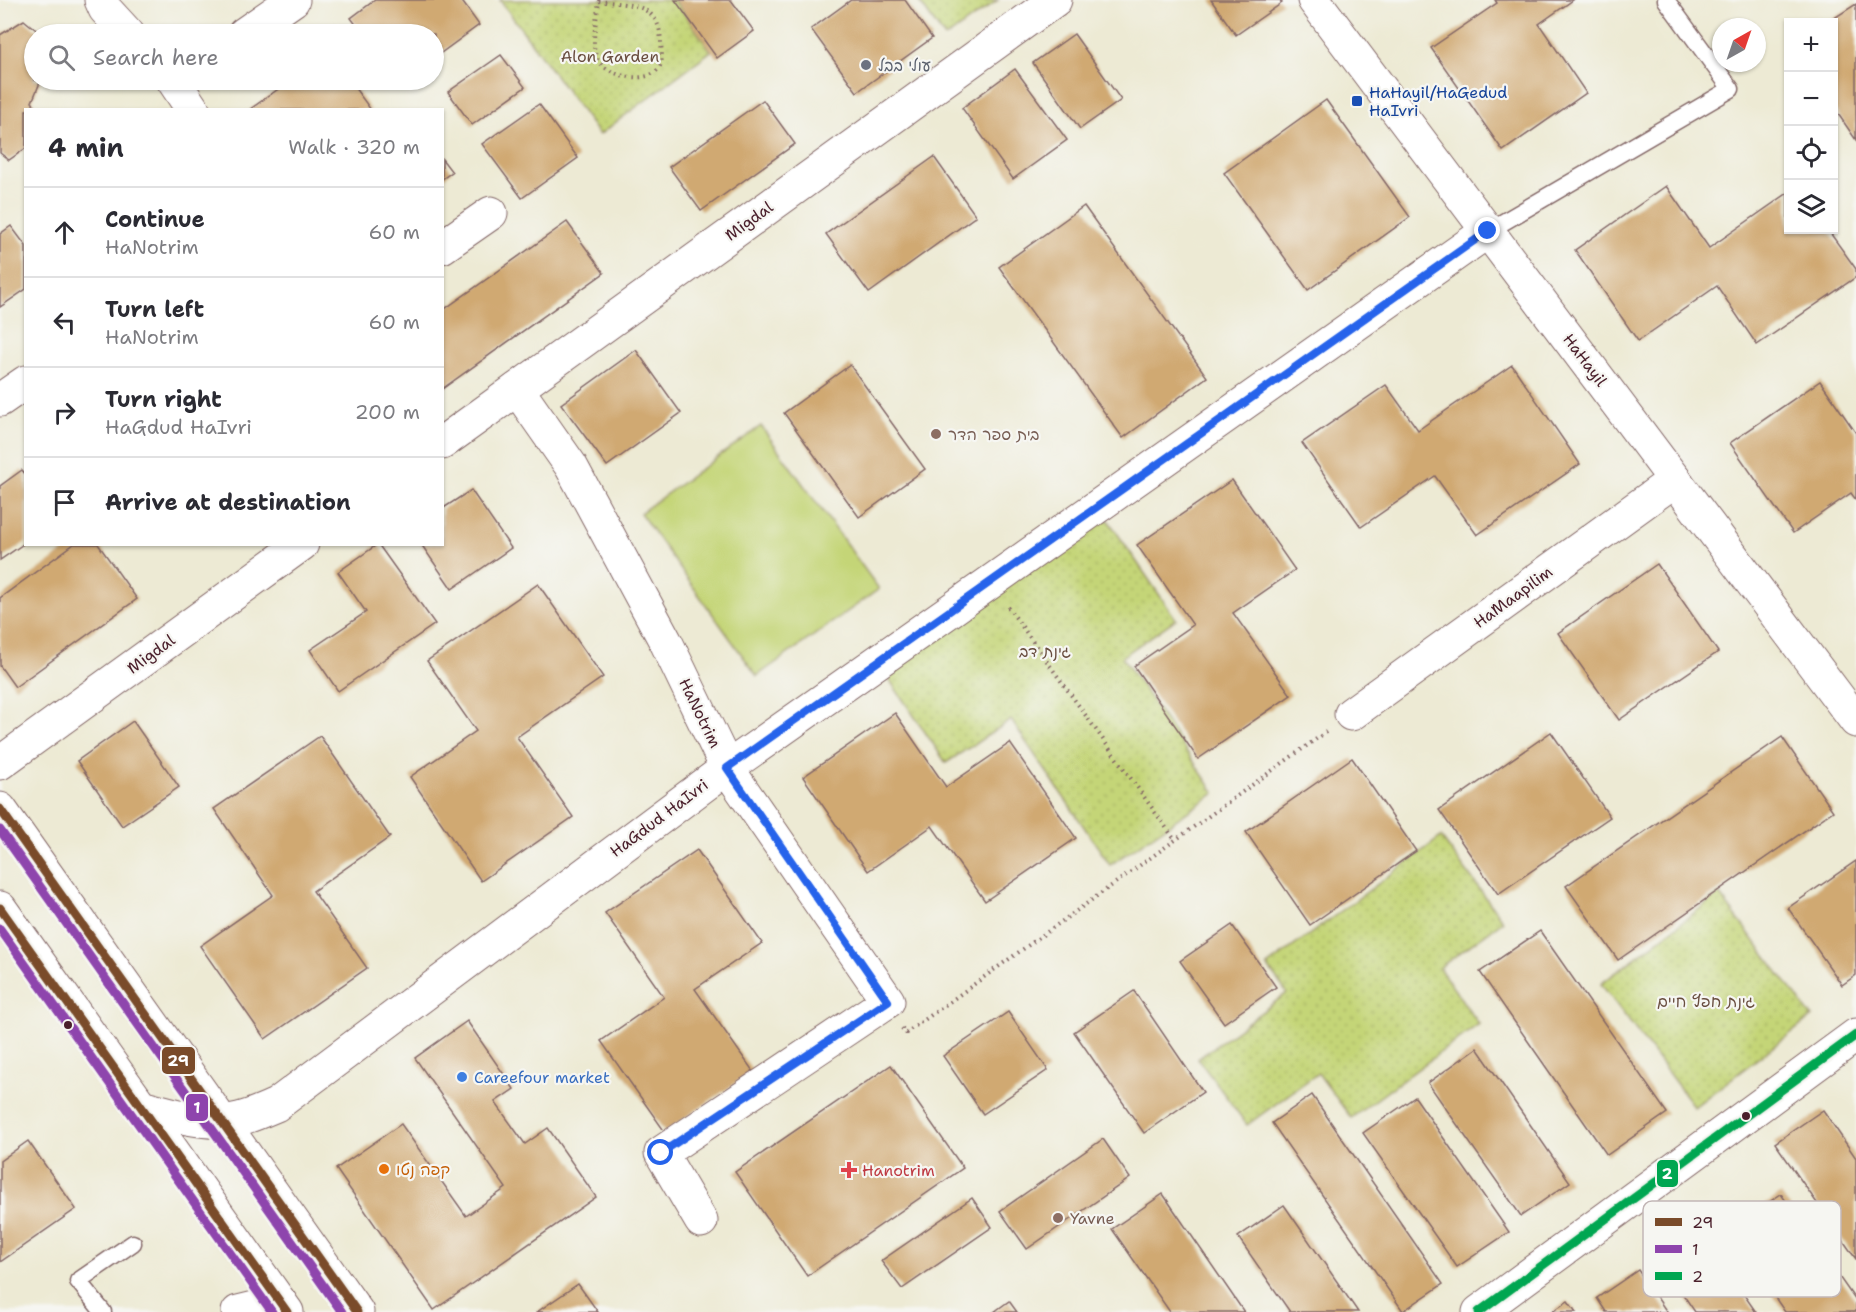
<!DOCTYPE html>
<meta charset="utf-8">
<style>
body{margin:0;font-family:"Shantell Sans","Playpen Sans Hebrew",sans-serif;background:#f2f2f3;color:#2b2b33}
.controls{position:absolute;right:18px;top:18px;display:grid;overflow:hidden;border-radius:0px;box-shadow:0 2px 4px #0004}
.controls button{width:54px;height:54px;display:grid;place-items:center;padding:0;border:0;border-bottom:2px solid #e1e1e2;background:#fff;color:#2b2b33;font:30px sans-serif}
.compass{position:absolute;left:1712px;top:18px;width:54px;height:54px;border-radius:50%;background:#fff;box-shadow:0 2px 4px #0004;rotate:40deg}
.stop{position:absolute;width:18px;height:18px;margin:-14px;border:4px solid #2563eb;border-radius:50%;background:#fff}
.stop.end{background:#2563eb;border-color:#fff;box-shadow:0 2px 6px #0008}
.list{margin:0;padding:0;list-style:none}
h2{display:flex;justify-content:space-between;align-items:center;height:78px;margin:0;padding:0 24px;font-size:26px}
h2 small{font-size:20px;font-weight:400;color:#7c7c81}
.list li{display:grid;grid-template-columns:39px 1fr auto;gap:18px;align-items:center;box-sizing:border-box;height:90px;padding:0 24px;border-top:2px solid #e1e1e2}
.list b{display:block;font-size:22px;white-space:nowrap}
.list p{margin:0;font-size:20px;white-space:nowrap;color:#7c7c81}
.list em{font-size:20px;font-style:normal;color:#7c7c81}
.icon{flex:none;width:33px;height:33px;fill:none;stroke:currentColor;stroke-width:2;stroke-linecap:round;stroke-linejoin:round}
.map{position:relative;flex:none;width:1856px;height:1312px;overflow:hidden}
.search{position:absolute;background:#fff;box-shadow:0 2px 4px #0004;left:24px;top:24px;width:420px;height:66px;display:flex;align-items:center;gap:15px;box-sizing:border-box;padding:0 21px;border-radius:33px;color:#7c7c81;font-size:22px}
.panel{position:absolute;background:#fff;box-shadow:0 2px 4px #0004;left:24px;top:108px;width:420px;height:438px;border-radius:0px}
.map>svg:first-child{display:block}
.grass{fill:url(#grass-dots);stroke:#877a51;stroke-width:1.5}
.garden{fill:#c4d577;stroke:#877a51;stroke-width:1.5}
.building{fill:#d0a972}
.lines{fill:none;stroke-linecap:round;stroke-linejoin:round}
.service-casing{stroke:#836666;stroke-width:19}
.minor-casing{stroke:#836666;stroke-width:35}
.tertiary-casing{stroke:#836666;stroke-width:35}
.secondary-casing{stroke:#836666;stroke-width:35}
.path{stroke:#836666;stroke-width:4;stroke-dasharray:1.5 4.5;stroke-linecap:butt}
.service{stroke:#fff;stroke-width:16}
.minor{stroke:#fff;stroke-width:33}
.tertiary{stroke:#fff;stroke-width:33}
.secondary{stroke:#fff;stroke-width:33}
.bus-1-casing{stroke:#f6f6f2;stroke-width:14}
.bus-2-casing{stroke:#f6f6f2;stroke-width:14}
.bus-3-casing{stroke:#f6f6f2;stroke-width:14}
.bus-1{stroke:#7a4b2a;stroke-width:9}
.bus-2{stroke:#8e44ad;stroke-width:9}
.bus-3{stroke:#00a651;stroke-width:9}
.route{stroke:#2563eb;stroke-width:8}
.worship-dot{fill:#6b7280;stroke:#f6f6f2;stroke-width:2}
.transit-dot{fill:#1a4fb4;stroke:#f6f6f2;stroke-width:2}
.education-dot{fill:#8d6e63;stroke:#f6f6f2;stroke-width:2}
.bus-dot{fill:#4a1f2b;stroke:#f6f6f2;stroke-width:2}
.shop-dot{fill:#3f7fe0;stroke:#f6f6f2;stroke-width:2}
.food-dot{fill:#e8710a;stroke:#f6f6f2;stroke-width:2}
.health-dot{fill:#e0444e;stroke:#f6f6f2;stroke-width:2}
.labels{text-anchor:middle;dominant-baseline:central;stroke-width:4.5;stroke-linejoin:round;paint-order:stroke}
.park-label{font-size:16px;fill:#684c3e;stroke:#f6f6f2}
.worship-label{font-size:16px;fill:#5b616d;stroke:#f6f6f2;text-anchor:start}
.transit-label{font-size:16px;fill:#164399;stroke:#f6f6f2;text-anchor:start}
.street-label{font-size:16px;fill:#4a1f2b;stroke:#f6f6f2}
.education-label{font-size:16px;fill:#785e54;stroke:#f6f6f2;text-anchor:start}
.shop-label{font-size:16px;fill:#366cbe;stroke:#f6f6f2;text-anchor:start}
.food-label{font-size:16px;fill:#c56008;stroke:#f6f6f2;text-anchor:start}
.health-label{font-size:16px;fill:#be3a42;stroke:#f6f6f2;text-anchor:start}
.key{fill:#f6f6f2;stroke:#c2b6b6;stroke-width:1.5}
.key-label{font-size:16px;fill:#4a1f2b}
.line-badge{stroke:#f6f6f2;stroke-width:2}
.badge-label{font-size:16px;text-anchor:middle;font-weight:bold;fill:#fff}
</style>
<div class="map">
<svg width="1856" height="1312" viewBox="0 0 1856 1312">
<defs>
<pattern id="grass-dots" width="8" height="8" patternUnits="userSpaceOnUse" patternTransform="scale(1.5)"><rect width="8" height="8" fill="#c4d577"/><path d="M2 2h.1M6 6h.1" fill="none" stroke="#aab667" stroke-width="1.8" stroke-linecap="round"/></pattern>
</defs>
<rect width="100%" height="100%" fill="#f6f6f2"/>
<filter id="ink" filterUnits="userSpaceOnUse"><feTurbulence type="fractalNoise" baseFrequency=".0167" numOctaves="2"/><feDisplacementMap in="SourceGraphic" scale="12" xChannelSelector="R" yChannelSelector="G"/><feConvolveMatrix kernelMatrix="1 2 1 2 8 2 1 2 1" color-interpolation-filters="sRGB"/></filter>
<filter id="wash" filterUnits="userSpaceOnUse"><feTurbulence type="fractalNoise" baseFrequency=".008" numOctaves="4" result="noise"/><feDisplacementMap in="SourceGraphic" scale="24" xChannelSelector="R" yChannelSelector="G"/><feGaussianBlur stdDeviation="1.35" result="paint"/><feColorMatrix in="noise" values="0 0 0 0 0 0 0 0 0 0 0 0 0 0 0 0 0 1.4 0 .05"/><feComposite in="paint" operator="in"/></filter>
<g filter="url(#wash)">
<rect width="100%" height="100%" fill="#edead4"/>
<!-- grass -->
<g class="grass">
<path d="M 500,0 L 674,0 L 711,51 L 599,135 Z"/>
<path d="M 918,0 L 998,0 L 945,38 Z"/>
<path d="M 1106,517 L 1176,619 L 1122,657 L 1215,793 L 1110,865 L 1011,720 L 946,763 L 882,669 Z"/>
<path d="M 1441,837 L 1503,921 L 1439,968 L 1479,1024 L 1351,1118 L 1318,1073 L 1247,1125 L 1198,1059 L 1287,993 L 1267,966 Z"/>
<path d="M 1719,894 L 1812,1017 L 1694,1107 L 1601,984 Z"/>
</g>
<!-- garden -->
<path class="garden" d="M 761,426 L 879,589 L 757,676 L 640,513 Z"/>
<g id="blocks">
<!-- building -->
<g class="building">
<path d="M 375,0 L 461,0 L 479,25 L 434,58 L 434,34 L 363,34 L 351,18 Z"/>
<path d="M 675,0 L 731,0 L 754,31 L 717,58 Z"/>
<path d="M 851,0 L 905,0 L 932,38 L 857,92 L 811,29 Z"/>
<path d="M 1211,0 L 1279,0 L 1282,3 L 1236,35 Z"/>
<path d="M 1495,0 L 1573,0 L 1539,24 L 1586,93 L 1503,151 L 1431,48 L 1497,3 Z"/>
<path d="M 1856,4 L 1856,140 L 1834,108 L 1834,22 L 1828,22 Z"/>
<path d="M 24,20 L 41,34 L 34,34 L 34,80 L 41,80 L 32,102 L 38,110 L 26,110 L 26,148 L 9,160 L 0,153 L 0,35 Z"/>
<path d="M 1074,34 L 1121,100 L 1080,129 L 1033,63 Z"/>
<path d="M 501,55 L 525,87 L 472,125 L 448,92 Z"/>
<path d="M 1015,69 L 1067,140 L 1013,179 L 962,108 Z"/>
<path d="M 291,80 L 349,80 L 371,110 L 249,110 Z"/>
<path d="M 763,100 L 795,144 L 701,211 L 669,167 Z"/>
<path d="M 1326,100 L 1410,217 L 1308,290 L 1224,173 Z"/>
<path d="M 539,104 L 578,158 L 522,198 L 482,144 Z"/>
<path d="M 934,157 L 976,216 L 869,293 L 826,234 Z"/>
<path d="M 442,159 L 452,172 L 442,179 Z"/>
<path d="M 1666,186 L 1709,248 L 1788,193 L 1788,230 L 1828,230 L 1856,269 L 1856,277 L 1757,345 L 1717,286 L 1638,341 L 1575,250 Z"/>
<path d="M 1084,206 L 1207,377 L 1123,438 L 999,267 Z"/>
<path d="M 567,222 L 604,273 L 442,389 L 442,311 Z"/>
<path d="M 11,226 L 26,246 L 26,289 L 0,307 L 0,234 Z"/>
<path d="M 636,350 L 681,413 L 607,466 L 561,404 Z"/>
<path d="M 850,365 L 925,469 L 859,517 L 784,413 Z"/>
<path d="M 1512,365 L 1580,464 L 1477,535 L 1435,476 L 1361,527 L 1302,443 L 1386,385 L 1418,430 Z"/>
<path d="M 1820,381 L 1856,433 L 1856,500 L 1851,493 L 1793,533 L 1730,443 Z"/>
<path d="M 22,470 L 26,475 L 26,542 L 0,560 L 0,486 Z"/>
<path d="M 1232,480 L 1295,570 L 1233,613 L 1291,695 L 1198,759 L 1134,666 L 1193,625 L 1137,545 Z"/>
<path d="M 471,490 L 511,548 L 452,589 L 421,544 L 442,544 L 442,509 Z"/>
<path d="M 74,544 L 98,544 L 137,599 L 15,687 L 0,666 L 0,598 Z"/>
<path d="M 378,544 L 435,624 L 338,691 L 310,650 L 366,612 L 338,572 Z"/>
<path d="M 1657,564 L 1718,652 L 1619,720 L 1558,633 Z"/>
<path d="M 538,584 L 603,677 L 517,737 L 573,817 L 481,881 L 410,777 L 476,731 L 427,661 Z"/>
<path d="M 895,713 L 946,787 L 1010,743 L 1076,838 L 985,901 L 932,826 L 868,871 L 803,777 Z"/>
<path d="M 133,721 L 179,787 L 122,826 L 77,761 Z"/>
<path d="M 1551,732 L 1610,817 L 1498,894 L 1439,810 Z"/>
<path d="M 320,736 L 390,837 L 313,891 L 367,968 L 265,1039 L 200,946 L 273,895 L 214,809 Z"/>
<path d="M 1782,737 L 1833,811 L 1618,960 L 1566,886 Z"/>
<path d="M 1352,758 L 1416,851 L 1310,925 L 1246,832 Z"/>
<path d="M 697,850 L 762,943 L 695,989 L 753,1071 L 665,1132 L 601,1041 L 664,997 L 605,913 Z"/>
<path d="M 1856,861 L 1856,975 L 1842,985 L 1788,908 Z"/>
<path d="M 1232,925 L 1276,987 L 1224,1023 L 1180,961 Z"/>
<path d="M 1540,931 L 1667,1113 L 1607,1155 L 1480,972 Z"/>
<path d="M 1134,991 L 1203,1092 L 1144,1133 L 1074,1032 Z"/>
<path d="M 1008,1012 L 1048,1070 L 983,1114 L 943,1056 Z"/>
<path d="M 467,1021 L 514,1089 L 495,1102 L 525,1144 L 548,1128 L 596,1197 L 434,1310 L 336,1169 L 401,1124 L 466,1216 L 506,1188 L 415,1058 Z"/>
<path d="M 1477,1048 L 1570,1182 L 1521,1216 L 1428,1083 Z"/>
<path d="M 891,1065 L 963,1168 L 807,1276 L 735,1172 Z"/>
<path d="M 1312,1095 L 1443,1284 L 1403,1311 L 1272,1123 Z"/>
<path d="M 1415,1097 L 1509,1232 L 1457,1267 L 1363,1133 Z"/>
<path d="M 1823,1110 L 1856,1158 L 1856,1259 L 1775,1143 Z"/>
<path d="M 1103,1139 L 1130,1178 L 1027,1249 L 1000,1211 Z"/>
<path d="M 28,1141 L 76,1209 L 0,1262 L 0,1161 Z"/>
<path d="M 1163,1194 L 1244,1312 L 1170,1312 L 1112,1229 Z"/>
<path d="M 1781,1194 L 1856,1301 L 1856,1312 L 1785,1312 L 1728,1230 Z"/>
<path d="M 972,1198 L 992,1227 L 902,1289 L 881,1261 Z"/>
<path d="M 1284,1205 L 1358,1312 L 1290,1312 L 1238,1237 Z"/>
<path d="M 1717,1256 L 1756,1312 L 1695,1312 L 1676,1284 Z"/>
<path d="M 1638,1270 L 1667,1312 L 1606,1312 L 1597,1298 Z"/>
<path d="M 578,1284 L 598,1312 L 537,1312 Z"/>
<path d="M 1009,1301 L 1017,1312 L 994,1312 Z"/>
<path d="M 1568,1301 L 1576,1312 L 1552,1312 Z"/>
</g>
</g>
</g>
<g filter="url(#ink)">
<use href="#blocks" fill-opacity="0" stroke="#836666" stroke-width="1.5"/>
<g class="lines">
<!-- service casing -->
<g class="service-casing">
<g id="service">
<path d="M 1488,231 L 1731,89 L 1666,0"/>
<path d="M 103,1312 L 78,1281 L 133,1243"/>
</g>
</g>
<!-- minor casing -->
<g class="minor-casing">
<g id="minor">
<path d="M 101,0 L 105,9 L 128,34"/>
<path d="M 244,34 L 293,0"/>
<path d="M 173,80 L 193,110"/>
<path d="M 442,247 L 491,213"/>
<path d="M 517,389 L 571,466 L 667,644 L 727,768 L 888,1001 L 661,1153 L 701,1221"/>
<path d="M 0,400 L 26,382"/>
<path d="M 442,443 L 1055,0"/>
<path d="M 1351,714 L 1675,480"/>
<path d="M 0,763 L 302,544"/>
<path d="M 140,1106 C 165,1112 197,1123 222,1121 C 241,1121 259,1112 276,1105 L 727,768 L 1488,231"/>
<path d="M 238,1312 L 280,1302"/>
<path d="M 1479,1312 L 1856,1035"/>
</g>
</g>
<!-- tertiary casing -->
<g class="tertiary-casing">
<path id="tertiary" d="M 1314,0 L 1856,721"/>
</g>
<!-- secondary casing -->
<g class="secondary-casing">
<g id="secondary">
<path d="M 0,809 L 357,1312"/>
<path d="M 0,908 L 287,1312"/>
</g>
</g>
<!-- path -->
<g class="path">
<path d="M 599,1 C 612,3 633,3 645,10 C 657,17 660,27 661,41 C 661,49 664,60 659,68 C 647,86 603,76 596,56 C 591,41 597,18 599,1 Z"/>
<path d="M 1008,607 L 1175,840"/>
<path d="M 902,1028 L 906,1033 L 1326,732"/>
</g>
<!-- service -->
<use href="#service" class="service"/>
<!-- minor -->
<use href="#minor" class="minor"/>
<!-- tertiary -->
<use href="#tertiary" class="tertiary"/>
<!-- secondary -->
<use href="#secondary" class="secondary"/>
<!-- bus-1 casing -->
<g class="bus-1-casing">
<g id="bus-1">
<path d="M 0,809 L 357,1312"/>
<path d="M 0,908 L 287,1312"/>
</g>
</g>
<!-- bus-2 casing -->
<g class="bus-2-casing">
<g id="bus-2">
<path d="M 0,830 L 342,1312"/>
<path d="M 0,929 L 272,1312"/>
</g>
</g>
<!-- bus-3 casing -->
<g class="bus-3-casing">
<path id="bus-3" d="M 1479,1312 L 1856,1035"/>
</g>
<!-- bus-1 -->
<use href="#bus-1" class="bus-1"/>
<!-- bus-2 -->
<use href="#bus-2" class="bus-2"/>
<!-- bus-3 -->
<use href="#bus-3" class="bus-3"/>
</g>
</g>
<g class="lines" filter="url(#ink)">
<!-- route -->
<path class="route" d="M 661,1153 L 888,1001 L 727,768 L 1488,231"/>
</g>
<!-- markers -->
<circle class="worship-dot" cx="866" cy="65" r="6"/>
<rect class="transit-dot" x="1351" y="95" width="12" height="12" rx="3"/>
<g class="education-dot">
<circle cx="936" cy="434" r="6"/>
<circle cx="1058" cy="1218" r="6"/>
</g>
<g class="bus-dot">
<circle cx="68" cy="1025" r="5"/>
<circle cx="1746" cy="1116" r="5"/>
</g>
<circle class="shop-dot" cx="462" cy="1077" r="6"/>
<circle class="food-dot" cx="384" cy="1169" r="6"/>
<path class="health-dot" d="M846 1161h6v6h6v6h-6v6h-6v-6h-6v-6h6z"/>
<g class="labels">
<!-- park labels -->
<g class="park-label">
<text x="610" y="56">Alon Garden</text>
<text x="1045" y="651">גינת דב</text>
<text x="1706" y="1001">גינת חפץ חיים</text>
</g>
<!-- worship labels -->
<g class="worship-label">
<text x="878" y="65">עולי בבל</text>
</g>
<!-- transit labels -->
<g class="transit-label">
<text x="1369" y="92">HaHayil/HaGedud<tspan x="1369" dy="18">HaIvri</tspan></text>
</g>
<!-- street labels -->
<g class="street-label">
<text transform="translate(749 221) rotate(-36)">Migdal</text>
<text transform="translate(1585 360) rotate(53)">HaHayil</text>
<text transform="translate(1513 597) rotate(-36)">HaMaapilim</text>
<text transform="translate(151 654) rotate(-36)">Migdal</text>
<text transform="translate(700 713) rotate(64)">HaNotrim</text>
<text transform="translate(659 818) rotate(-37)">HaGdud HaIvri</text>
</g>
<!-- education labels -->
<g class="education-label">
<text x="948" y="434">בית ספר הדר</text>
<text x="1070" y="1218">Yavne</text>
</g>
<!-- shop labels -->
<g class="shop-label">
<text x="474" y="1077">Careefour market</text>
</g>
<!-- food labels -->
<g class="food-label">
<text x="396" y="1169">קפה נטו</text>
</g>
<!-- health labels -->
<g class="health-label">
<text x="862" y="1170">Hanotrim</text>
</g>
</g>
<!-- legend -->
<rect x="1643" y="1201" width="198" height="96" rx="9" class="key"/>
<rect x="1655" y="1218" width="27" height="8" fill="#7a4b2a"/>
<rect x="1655" y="1245" width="27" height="8" fill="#8e44ad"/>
<rect x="1655" y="1272" width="27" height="8" fill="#00a651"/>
<g class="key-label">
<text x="1692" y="1228">29</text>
<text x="1692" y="1255">1</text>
<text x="1692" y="1282">2</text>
</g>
<g class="line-badge">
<rect x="161" y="1046" width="35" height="29" rx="6" fill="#7a4b2a"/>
<rect x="185" y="1093" width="24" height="29" rx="6" fill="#8e44ad"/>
<rect x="1656" y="1159" width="23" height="29" rx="6" fill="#00a651"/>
</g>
<g class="badge-label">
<text x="178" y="1066">29</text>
<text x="197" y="1113">1</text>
<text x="1667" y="1179">2</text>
</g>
</svg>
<div class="controls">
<button>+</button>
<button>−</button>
<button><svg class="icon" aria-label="locate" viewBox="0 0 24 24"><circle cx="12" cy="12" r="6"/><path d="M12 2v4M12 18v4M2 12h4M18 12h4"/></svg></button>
<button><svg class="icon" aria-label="layers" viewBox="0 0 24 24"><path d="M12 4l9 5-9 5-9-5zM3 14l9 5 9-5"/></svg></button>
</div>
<svg class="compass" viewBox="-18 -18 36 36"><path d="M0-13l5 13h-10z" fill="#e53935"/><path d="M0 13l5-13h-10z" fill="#7c7c81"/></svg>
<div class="stop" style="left:661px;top:1153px"></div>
<div class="stop end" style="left:1488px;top:231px"></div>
<div class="search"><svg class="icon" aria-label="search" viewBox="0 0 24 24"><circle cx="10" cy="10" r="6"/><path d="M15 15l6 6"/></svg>Search here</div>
<section class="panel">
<h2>4 min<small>Walk · 320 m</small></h2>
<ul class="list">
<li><svg class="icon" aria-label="ahead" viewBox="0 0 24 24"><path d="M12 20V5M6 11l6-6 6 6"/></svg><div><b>Continue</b><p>HaNotrim</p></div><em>60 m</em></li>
<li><svg class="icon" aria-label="left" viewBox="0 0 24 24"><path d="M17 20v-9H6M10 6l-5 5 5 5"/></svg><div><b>Turn left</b><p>HaNotrim</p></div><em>60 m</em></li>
<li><svg class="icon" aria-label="right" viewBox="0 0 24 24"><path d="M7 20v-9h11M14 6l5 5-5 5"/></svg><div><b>Turn right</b><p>HaGdud HaIvri</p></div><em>200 m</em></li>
<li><svg class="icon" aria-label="arrive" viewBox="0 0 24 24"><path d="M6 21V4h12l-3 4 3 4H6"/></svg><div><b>Arrive at destination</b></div></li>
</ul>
</section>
</div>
